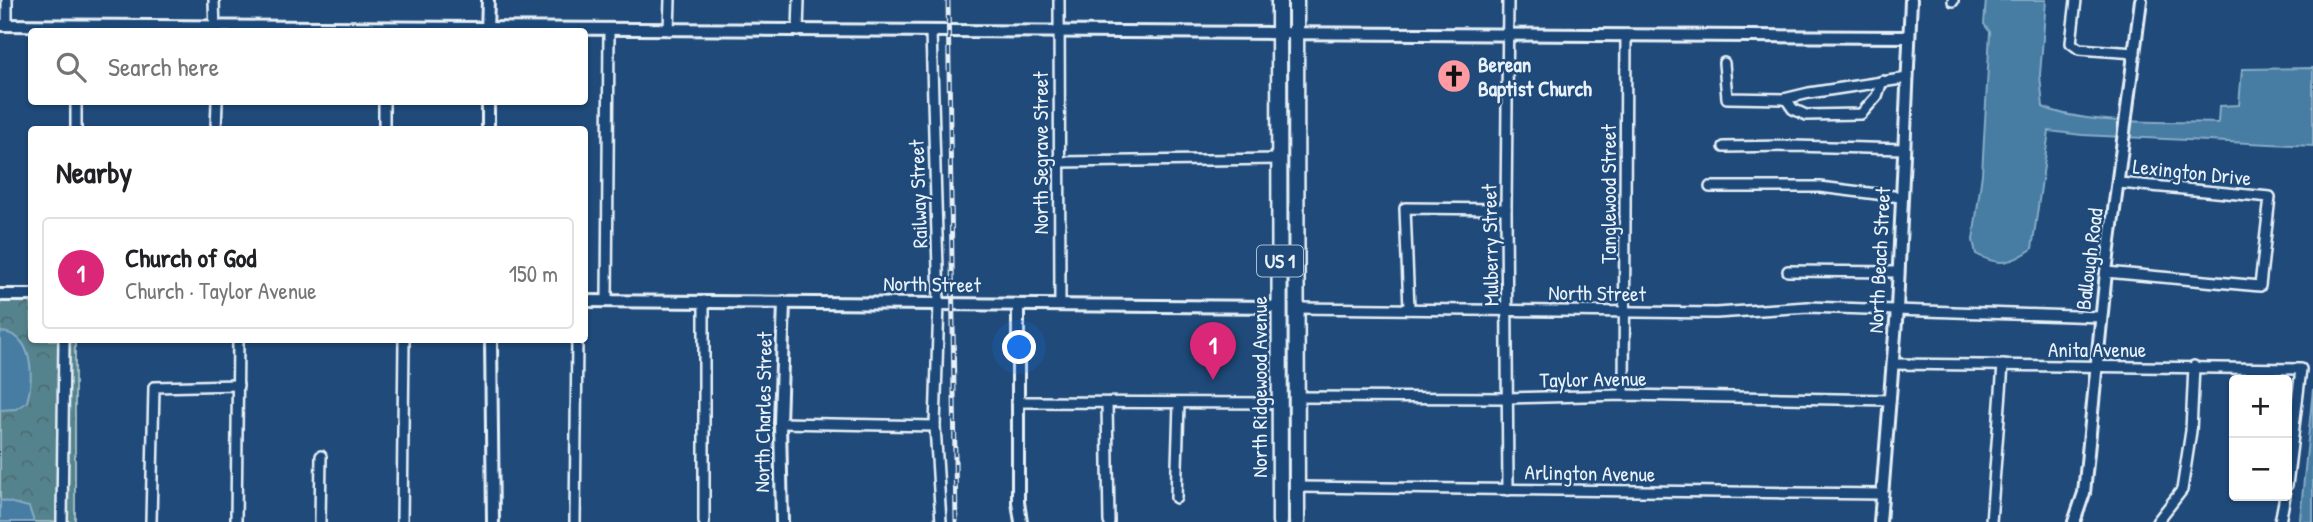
<!DOCTYPE html>
<meta charset="utf-8">
<style>
body{margin:0;font-family:"Patrick Hand",sans-serif;background:#f6f6f6;color:#202124}
.controls{position:absolute;right:21px;bottom:21px;display:grid;overflow:hidden;border-radius:7px;box-shadow:0 2px 5px #0004}
.controls button{width:63px;height:63px;display:grid;place-items:center;padding:0;border:0;border-bottom:2px solid #e0e0e0;background:#fff;color:#202124;font:35px sans-serif}
.you{position:absolute;left:1020px;top:348px;width:24px;height:24px;margin:-18px;border:5px solid #fff;border-radius:50%;background:#1a73e8;box-shadow:0 0 0 10px #1a73e833}
.badge{display:grid;place-items:center;width:46px;height:46px;border-radius:50%;background:#db2777;color:#fff;font-size:23px;font-weight:700}
.pin{position:absolute;translate:-50% -58px;filter:drop-shadow(0 2px 4px #0008)}
.pin::after{content:'';position:absolute;top:37px;width:24px;height:21px;background:inherit;clip-path:polygon(0 0,100% 0,50% 100%)}
.list{margin:0;padding:0;list-style:none}
h2{display:flex;justify-content:space-between;align-items:center;height:91px;margin:0;padding:0 28px;font-size:30px}
h2 small{font-size:23px;font-weight:400;color:#757577}
.list li{display:grid;grid-template-columns:46px 1fr auto;gap:21px;align-items:center;box-sizing:border-box;height:112px;margin:0 14px 14px;padding:0 14px;border:2px solid #e0e0e0;border-radius:7px}
.list b{display:block;font-size:26px;white-space:nowrap}
.list p{margin:0;font-size:23px;white-space:nowrap;color:#757577}
.list em{font-size:23px;font-style:normal;color:#757577}
.icon{flex:none;width:38px;height:38px;fill:none;stroke:currentColor;stroke-width:2;stroke-linecap:round;stroke-linejoin:round}
.map{position:relative;flex:none;width:2313px;height:522px;overflow:hidden}
.search{position:absolute;background:#fff;box-shadow:0 2px 5px #0004;left:28px;top:28px;width:560px;height:77px;display:flex;align-items:center;gap:18px;box-sizing:border-box;padding:0 24px;border-radius:7px;color:#757577;font-size:26px}
.panel{position:absolute;background:#fff;box-shadow:0 2px 5px #0004;left:28px;top:126px;width:560px;height:217px;border-radius:7px}
.map>svg:first-child{display:block}
.park{fill:url(#park-crowns);stroke:#9ebac2;stroke-width:2}
.water{fill:#467da3;stroke:#87abc5;stroke-width:2}
.lines{fill:none;stroke-linecap:round;stroke-linejoin:round}
.minor-casing{stroke:#e8f1f8;stroke-width:14}
.tertiary-casing{stroke:#e8f1f8;stroke-width:16}
.primary-casing{stroke:#e8f1f8;stroke-width:19}
.minor{stroke:#1f4a7a;stroke-width:9}
.tertiary{stroke:#1f4a7a;stroke-width:10}
.primary{stroke:#1f4a7a;stroke-width:14}
.rail-casing{stroke:#e8f1f8;stroke-width:5}
.rail{stroke:#1f4a7a;stroke-width:2.5;stroke-dasharray:8;stroke-linecap:butt}
.labels{text-anchor:middle;dominant-baseline:central;stroke-width:5;stroke-linejoin:round;paint-order:stroke}
.shield{fill:#1f4a7a;stroke:#acbfd2;stroke-width:2}
.shield-label{font-size:19px;font-weight:bold;fill:#e8f1f8}
.poi-label{font-size:21px;font-weight:bold;fill:#e8f1f8;stroke:#1f4a7a;text-anchor:start}
.street-label{font-size:21px;fill:#e8f1f8;stroke:#1f4a7a}
</style>
<div class="map">
<svg width="2313" height="522" viewBox="0 0 2313 522">
<defs>
<pattern id="park-crowns" width="20" height="18" patternUnits="userSpaceOnUse" patternTransform="scale(1.75)"><rect width="20" height="18" fill="#54838d"/><path d="M2 6a3 3 0 1 1 6 0M12 15a3 3 0 1 1 6 0" fill="none" stroke="#4e6b72"/></pattern>
</defs>
<rect width="100%" height="100%" fill="#1f4a7a"/>
<filter id="ink" filterUnits="userSpaceOnUse"><feTurbulence type="fractalNoise" baseFrequency=".0143" numOctaves="2"/><feDisplacementMap in="SourceGraphic" scale="14" xChannelSelector="R" yChannelSelector="G"/><feConvolveMatrix kernelMatrix="1 2 1 2 8 2 1 2 1" color-interpolation-filters="sRGB"/></filter>
<g filter="url(#ink)">
<!-- park -->
<path class="park" d="M 0,295 L 31,295 L 32,340 L 75,340 L 75,522 L 0,522 Z"/>
<!-- water -->
<g class="water">
<path d="M 1986,0 L 2046,0 L 2040,75 L 2043,107 C 2086,126 2169,121 2218,123 L 2219,106 L 2239,105 L 2242,69 L 2313,68 L 2313,146 L 2082,135 L 2049,131 L 2032,249 C 2012,263 1999,267 1976,254 L 1973,240 L 1982,174 L 1990,32 L 1984,24 Z"/>
<path d="M 0,332 C 34,333 34,377 27,402 L 16,409 L 0,410 Z"/>
<path d="M 2313,389 L 2313,522 L 2299,522 L 2300,519 Z"/>
<path d="M 0,500 L 29,507 L 34,522 L 0,522 Z"/>
</g>
<g class="lines">
<!-- minor casing -->
<g class="minor-casing">
<g id="minor">
<path d="M 214,0 L 215,32"/>
<path d="M 1059,0 L 1060,305"/>
<path d="M 2076,0 L 2071,43 L 2079,49 L 2135,53"/>
<path d="M 1953,1 L 1953,0"/>
<path d="M 7,25 L 7,0"/>
<path d="M 669,30 L 670,0"/>
<path d="M 798,31 L 799,0"/>
<path d="M 931,32 L 939,303 L 935,426 L 941,522"/>
<path d="M 1724,63 L 1727,98 L 1786,99 L 1793,109 L 1806,115 L 1861,114 L 1877,96 L 1882,81"/>
<path d="M 1784,99 L 1809,93 L 1908,78"/>
<path d="M 76,130 L 76,102"/>
<path d="M 216,130 L 217,102"/>
<path d="M 384,130 L 384,102"/>
<path d="M 1724,147 L 1793,146 L 1904,149"/>
<path d="M 1059,162 L 1280,159"/>
<path d="M 1710,187 L 1820,187 L 1901,197"/>
<path d="M 1788,271 L 1898,272"/>
<path d="M 2106,272 L 2260,286 L 2270,197 L 2119,183"/>
<path d="M 607,301 L 609,31"/>
<path d="M 1297,308 L 1716,313 L 1808,307 L 2101,317"/>
<path d="M 1409,309 L 1405,208 L 1506,209"/>
<path d="M 1893,364 L 2301,369 L 2287,485"/>
<path d="M 1624,395 L 1626,35"/>
<path d="M 1297,397 L 1508,398 L 1624,395 L 1890,400"/>
<path d="M 1017,402 L 1281,403"/>
<path d="M 1107,403 L 1109,522"/>
<path d="M 780,423 L 935,426"/>
<path d="M 1297,487 L 1883,494"/>
<path d="M 1508,490 L 1506,209 L 1508,0"/>
<path d="M 1176,498 L 1179,404"/>
<path d="M 62,522 L 64,340"/>
<path d="M 151,522 L 154,387 L 238,385"/>
<path d="M 236,522 L 238,340"/>
<path d="M 320,522 L 321,456"/>
<path d="M 402,522 L 404,340"/>
<path d="M 575,522 L 577,340"/>
<path d="M 704,522 L 704,301"/>
<path d="M 1991,522 L 2003,365"/>
<path d="M 2157,522 L 2182,490 L 2191,431 L 2194,366"/>
<path d="M 2280,522 L 2285,496"/>
</g>
</g>
<!-- tertiary casing -->
<g class="tertiary-casing">
<g id="tertiary">
<path d="M 0,25 L 1909,37"/>
<path d="M 487,32 L 488,0"/>
<path d="M 488,102 L 488,130"/>
<path d="M 0,295 L 32,295"/>
<path d="M 584,301 L 1280,307"/>
<path d="M 1018,305 L 1018,502 L 1021,522"/>
<path d="M 491,340 L 493,522"/>
<path d="M 782,522 L 780,423 L 784,302"/>
<path d="M 1880,522 L 1897,309 L 1911,0"/>
<path d="M 2074,522 L 2084,493 L 2106,272 L 2141,0"/>
</g>
</g>
<!-- primary casing -->
<g class="primary-casing">
<g id="primary">
<path d="M 1279,0 L 1280,522"/>
<path d="M 1296,0 L 1297,522"/>
</g>
</g>
<!-- minor -->
<use href="#minor" class="minor"/>
<!-- tertiary -->
<use href="#tertiary" class="tertiary"/>
<!-- primary -->
<use href="#primary" class="primary"/>
<!-- rail casing -->
<g class="rail-casing">
<path id="rail" d="M 948,0 L 956,522"/>
</g>
<!-- rail -->
<use href="#rail" class="rail"/>
</g>
</g>
<!-- icons -->
<defs>
<g id="church-disc" transform="scale(1.75)"><circle r="9.5" fill="#ff9aa2" stroke="#1f4a7a"/><path d="M-1.2-6h2.4v3.5h3.3v2.4h-3.3V6h-2.4V-.1h-3.3v-2.4h3.3Z" fill="#111"/></g>
</defs>
<g fill-rule="evenodd">
<use href="#church-disc" x="1454" y="76"/>
</g>
<g class="labels">
<!-- shield labels -->
<rect class="shield" x="1257" y="245.5" width="46" height="31" rx="5"/>
<g class="shield-label">
<text x="1280" y="261">US 1</text>
</g>
<!-- poi labels -->
<g class="poi-label">
<text x="1478" y="64">Berean<tspan x="1478" dy="24">Baptist Church</tspan></text>
</g>
<!-- street labels -->
<g class="street-label">
<text transform="translate(1040 153) rotate(-90)">North Segrave Street</text>
<text transform="translate(2192 172) rotate(6)">Lexington Drive</text>
<text transform="translate(918 194) rotate(-92)">Railway Street</text>
<text transform="translate(1608 194) rotate(-90)">Tanglewood Street</text>
<text transform="translate(1490 245) rotate(-91)">Mulberry Street</text>
<text transform="translate(2089 259) rotate(-83)">Ballough Road</text>
<text transform="translate(1879 260) rotate(-87)">North Beach Street</text>
<text transform="translate(932 284) rotate(1)">North Street</text>
<text transform="translate(1597 293) rotate(1)">North Street</text>
<text x="2097" y="349">Anita Avenue</text>
<text transform="translate(1593 379) rotate(-1)">Taylor Avenue</text>
<text transform="translate(1259 387) rotate(-90)">North Ridgewood Avenue</text>
<text transform="translate(763 412) rotate(-89)">North Charles Street</text>
<text transform="translate(1590 473) rotate(1)">Arlington Avenue</text>
</g>
</g>
</svg>
<div class="controls">
<button>+</button>
<button>−</button>
</div>
<div class="you"></div>
<div class="pin badge" style="left:1213px;top:380px">1</div>
<div class="search"><svg class="icon" aria-label="search" viewBox="0 0 24 24"><circle cx="10" cy="10" r="6"/><path d="M15 15l6 6"/></svg>Search here</div>
<section class="panel">
<h2>Nearby<small></small></h2>
<ul class="list">
<li><span class="badge">1</span><div><b>Church of God</b><p>Church · Taylor Avenue</p></div><em>150 m</em></li>
</ul>
</section>
</div>
